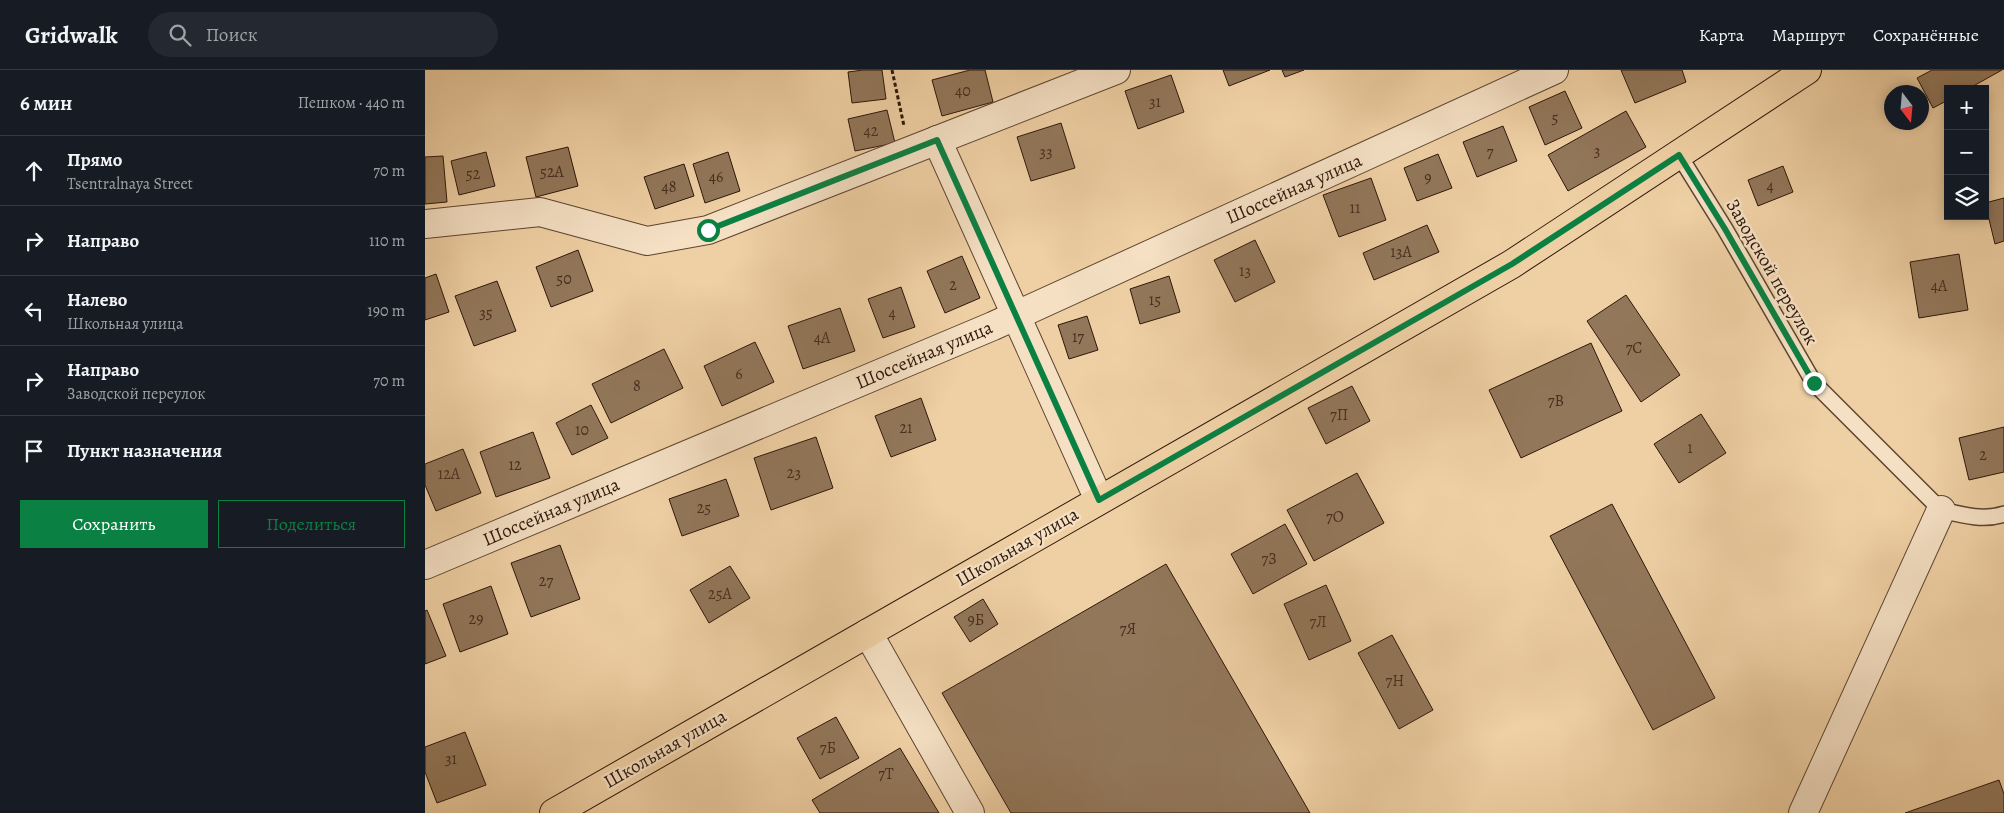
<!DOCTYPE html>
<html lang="ru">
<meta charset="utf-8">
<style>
body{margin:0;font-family:Alegreya,serif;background:#242831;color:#f1f3f6}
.controls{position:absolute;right:15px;top:15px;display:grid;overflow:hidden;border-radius:0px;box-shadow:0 2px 12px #0003}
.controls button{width:45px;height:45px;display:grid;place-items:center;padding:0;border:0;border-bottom:1px solid #363941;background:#171b24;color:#f1f3f6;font:25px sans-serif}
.compass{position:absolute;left:1459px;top:15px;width:45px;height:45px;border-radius:50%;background:#171b24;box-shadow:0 2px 12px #0003;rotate:164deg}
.stop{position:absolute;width:15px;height:15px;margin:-11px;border:4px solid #0b8043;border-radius:50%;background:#fff}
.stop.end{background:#0b8043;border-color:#fff;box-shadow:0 1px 5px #0008}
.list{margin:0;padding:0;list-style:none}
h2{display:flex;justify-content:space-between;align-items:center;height:65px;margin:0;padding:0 20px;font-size:21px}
h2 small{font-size:16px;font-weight:400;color:#9ea1a6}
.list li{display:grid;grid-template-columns:32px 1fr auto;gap:15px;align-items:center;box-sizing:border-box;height:70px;padding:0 20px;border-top:1px solid #363941}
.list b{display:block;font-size:19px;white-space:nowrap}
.list p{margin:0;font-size:16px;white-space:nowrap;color:#9ea1a6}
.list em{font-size:16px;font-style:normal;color:#9ea1a6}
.actions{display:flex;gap:10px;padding:15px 20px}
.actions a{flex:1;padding:11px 0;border:1px solid #0b8043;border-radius:0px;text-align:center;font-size:18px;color:#0b8043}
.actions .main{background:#0b8043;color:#fff}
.icon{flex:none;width:28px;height:28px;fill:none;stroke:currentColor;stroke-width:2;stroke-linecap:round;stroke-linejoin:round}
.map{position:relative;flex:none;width:1579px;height:743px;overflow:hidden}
header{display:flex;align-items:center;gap:30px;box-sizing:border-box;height:70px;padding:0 25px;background:#171b24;border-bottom:1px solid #363941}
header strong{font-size:24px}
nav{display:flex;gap:28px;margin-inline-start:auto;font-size:18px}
.search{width:350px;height:45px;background:#242831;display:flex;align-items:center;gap:12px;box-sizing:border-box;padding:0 18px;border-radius:28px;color:#9ea1a6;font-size:19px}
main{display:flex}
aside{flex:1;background:#171b24}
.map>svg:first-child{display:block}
.building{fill:#92775a;stroke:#2d170a}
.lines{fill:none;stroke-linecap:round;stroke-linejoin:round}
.lane-casing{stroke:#5e4530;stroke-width:18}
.street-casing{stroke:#5e4530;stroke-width:30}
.primary-casing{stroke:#2d170a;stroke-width:30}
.path{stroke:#2d170a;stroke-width:3;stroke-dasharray:4 2.5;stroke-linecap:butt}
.lane{stroke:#f5e0c4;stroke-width:15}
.street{stroke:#f5e0c4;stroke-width:28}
.primary{stroke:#efd0a4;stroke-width:28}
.route{stroke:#0b8043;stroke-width:6}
.labels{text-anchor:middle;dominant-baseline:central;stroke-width:4.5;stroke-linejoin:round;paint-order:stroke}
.number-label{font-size:16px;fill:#462f1e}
.street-label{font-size:19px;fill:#2d170a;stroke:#f5e0c4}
</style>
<header>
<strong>Gridwalk</strong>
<div class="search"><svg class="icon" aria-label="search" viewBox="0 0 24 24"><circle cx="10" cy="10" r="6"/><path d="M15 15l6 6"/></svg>Поиск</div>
<nav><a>Карта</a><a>Маршрут</a><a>Сохранённые</a></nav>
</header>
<main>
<aside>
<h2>6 мин<small>Пешком · 440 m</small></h2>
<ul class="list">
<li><svg class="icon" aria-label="ahead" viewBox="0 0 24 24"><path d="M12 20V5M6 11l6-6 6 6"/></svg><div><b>Прямо</b><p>Tsentralnaya Street</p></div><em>70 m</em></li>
<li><svg class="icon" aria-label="right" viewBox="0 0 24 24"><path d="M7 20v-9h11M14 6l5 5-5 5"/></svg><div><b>Направо</b></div><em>110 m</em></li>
<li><svg class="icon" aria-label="left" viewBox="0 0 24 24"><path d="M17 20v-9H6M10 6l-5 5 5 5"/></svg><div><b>Налево</b><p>Школьная улица</p></div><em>190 m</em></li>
<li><svg class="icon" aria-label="right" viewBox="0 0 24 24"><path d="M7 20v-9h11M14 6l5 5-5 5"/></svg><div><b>Направо</b><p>Заводской переулок</p></div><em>70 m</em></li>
<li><svg class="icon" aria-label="arrive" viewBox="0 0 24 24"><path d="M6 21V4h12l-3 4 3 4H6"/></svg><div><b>Пункт назначения</b></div></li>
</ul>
<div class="actions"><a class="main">Сохранить</a><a>Поделиться</a></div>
</aside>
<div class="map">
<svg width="1579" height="743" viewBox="0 0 1579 743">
<rect width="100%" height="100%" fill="#efd0a4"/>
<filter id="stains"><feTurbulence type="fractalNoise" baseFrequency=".004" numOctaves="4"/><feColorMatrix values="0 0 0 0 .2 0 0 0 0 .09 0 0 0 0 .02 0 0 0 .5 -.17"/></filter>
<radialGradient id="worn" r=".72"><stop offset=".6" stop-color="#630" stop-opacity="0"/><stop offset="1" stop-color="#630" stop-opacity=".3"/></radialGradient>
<!-- building -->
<g class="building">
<path d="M 438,0 L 457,0 L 461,29 L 427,33 L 423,2 Z"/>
<path d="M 545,0 L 560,0 L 568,32 L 517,46 L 507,10 Z"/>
<path d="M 798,0 L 845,0 L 804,16 Z"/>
<path d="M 857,0 L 879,0 L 860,7 Z"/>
<path d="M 1196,0 L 1257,0 L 1261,12 L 1210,33 Z"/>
<path d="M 1507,0 L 1577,0 L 1543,19 L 1523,19 L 1523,30 L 1508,38 L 1492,8 Z"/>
<path d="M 746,5 L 759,42 L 713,59 L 700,21 Z"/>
<path d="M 1140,21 L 1157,58 L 1120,75 L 1104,37 Z"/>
<path d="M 462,40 L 470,73 L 430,81 L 423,49 Z"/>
<path d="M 1201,41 L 1221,77 L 1143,121 L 1123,85 Z"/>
<path d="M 636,53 L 650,98 L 606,111 L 592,67 Z"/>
<path d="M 1078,56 L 1092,91 L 1052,107 L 1038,72 Z"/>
<path d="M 143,77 L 153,116 L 111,127 L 101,87 Z"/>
<path d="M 61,82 L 70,116 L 34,125 L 26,91 Z"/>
<path d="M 303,82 L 315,121 L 280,133 L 268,94 Z"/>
<path d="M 1013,84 L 1027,118 L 992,131 L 979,98 Z"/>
<path d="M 18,86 L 22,132 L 0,134 L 0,87 Z"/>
<path d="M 259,94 L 269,126 L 230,139 L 219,107 Z"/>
<path d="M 1358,96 L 1368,122 L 1333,136 L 1323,110 Z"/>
<path d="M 946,108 L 961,150 L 914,167 L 898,125 Z"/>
<path d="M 1579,128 L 1579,171 L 1570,174 L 1560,133 Z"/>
<path d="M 1002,155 L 1014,182 L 949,210 L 938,183 Z"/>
<path d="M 830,170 L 850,212 L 810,232 L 789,190 Z"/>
<path d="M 153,180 L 168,221 L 126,237 L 111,197 Z"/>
<path d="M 1534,184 L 1543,240 L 1494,248 L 1485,192 Z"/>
<path d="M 537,186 L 555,228 L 520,243 L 502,201 Z"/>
<path d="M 11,204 L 24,242 L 0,250 L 0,208 Z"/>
<path d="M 744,206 L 755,242 L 715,254 L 705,219 Z"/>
<path d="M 72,211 L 91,261 L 49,276 L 30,226 Z"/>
<path d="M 476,217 L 490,257 L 458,268 L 443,229 Z"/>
<path d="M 1201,225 L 1255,305 L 1216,332 L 1162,251 Z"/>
<path d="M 415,238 L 430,281 L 378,299 L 363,256 Z"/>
<path d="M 662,246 L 673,280 L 644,289 L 633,255 Z"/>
<path d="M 330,272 L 349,312 L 297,336 L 279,296 Z"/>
<path d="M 1166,273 L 1197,341 L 1096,388 L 1064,320 Z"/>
<path d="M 239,279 L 258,318 L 186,353 L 167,314 Z"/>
<path d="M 927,316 L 945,351 L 901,374 L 883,338 Z"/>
<path d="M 496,328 L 511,370 L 466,387 L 450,346 Z"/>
<path d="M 166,335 L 183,368 L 147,385 L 131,353 Z"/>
<path d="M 1276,344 L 1301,383 L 1254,413 L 1229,374 Z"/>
<path d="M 1579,357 L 1579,402 L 1544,410 L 1534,368 Z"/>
<path d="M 108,362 L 125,408 L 71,427 L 55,382 Z"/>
<path d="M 391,367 L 408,418 L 346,440 L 329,388 Z"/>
<path d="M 38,379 L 56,423 L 11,441 L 0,415 L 0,394 Z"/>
<path d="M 932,403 L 959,453 L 889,491 L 862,440 Z"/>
<path d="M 301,409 L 314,446 L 257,466 L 244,429 Z"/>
<path d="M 1187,434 L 1290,628 L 1228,660 L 1125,466 Z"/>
<path d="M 860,454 L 882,494 L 828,524 L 806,484 Z"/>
<path d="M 135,475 L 155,529 L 106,547 L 86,493 Z"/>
<path d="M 741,494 L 885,743 L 586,743 L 517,623 Z"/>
<path d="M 305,496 L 325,528 L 284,553 L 265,520 Z"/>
<path d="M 901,515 L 926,571 L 884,590 L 859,534 Z"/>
<path d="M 66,516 L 83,564 L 35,582 L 18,534 Z"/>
<path d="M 558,529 L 573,554 L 545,572 L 529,547 Z"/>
<path d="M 2,540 L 21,586 L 0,594 L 0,541 Z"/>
<path d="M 967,565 L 1008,640 L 974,659 L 933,583 Z"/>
<path d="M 411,647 L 434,688 L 395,709 L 372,668 Z"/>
<path d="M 40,662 L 61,715 L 12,733 L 0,702 L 0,677 Z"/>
<path d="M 475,678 L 514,743 L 395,743 L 387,730 Z"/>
<path d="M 1574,710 L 1579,724 L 1579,743 L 1480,743 Z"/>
</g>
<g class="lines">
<!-- lane casing -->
<g class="lane-casing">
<path id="lane" d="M 1254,85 L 1300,159 L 1389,313 L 1516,440 C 1537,445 1559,451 1579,444"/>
</g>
<!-- street casing -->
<g class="street-casing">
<g id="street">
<path d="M 512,70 L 674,430"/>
<path d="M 0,154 L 115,142 L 222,171 L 283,160 L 691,0"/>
<path d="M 0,495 L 568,256 L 1129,0"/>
<path d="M 443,563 L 545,743"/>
<path d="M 1378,743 L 1516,440"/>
</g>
</g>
<!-- primary casing -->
<g class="primary-casing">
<path id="primary" d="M 129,743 L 1087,194 L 1382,0"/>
</g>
<!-- path -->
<path class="path" d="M 467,0 L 479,56"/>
<!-- lane -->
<use href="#lane" class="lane"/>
<!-- street -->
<use href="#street" class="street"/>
<!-- primary -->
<use href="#primary" class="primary"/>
</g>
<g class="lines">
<!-- route -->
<path class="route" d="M 283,160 L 512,70 L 674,430 L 1087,194 L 1254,85 L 1300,159 L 1389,313"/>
</g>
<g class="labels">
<!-- number labels -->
<g class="number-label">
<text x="538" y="21">40</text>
<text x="730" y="32">31</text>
<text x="1130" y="48">5</text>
<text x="446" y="61">42</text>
<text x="1172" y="81">3</text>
<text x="621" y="82">33</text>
<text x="1065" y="82">7</text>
<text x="127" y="102">52А</text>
<text x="48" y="104">52</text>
<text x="291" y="107">46</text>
<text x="1003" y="108">9</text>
<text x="1345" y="116">4</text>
<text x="244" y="117">48</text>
<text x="930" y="138">11</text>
<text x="976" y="182">13А</text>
<text x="820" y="201">13</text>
<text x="139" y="209">50</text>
<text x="528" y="215">2</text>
<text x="1514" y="216">4А</text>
<text x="730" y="230">15</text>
<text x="61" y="243">35</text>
<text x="467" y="243">4</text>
<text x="653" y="267">17</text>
<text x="397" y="268">4А</text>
<text x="1209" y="278">7С</text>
<text x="314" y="304">6</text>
<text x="212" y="316">8</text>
<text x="1131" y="331">7В</text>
<text x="914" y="345">7П</text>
<text x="481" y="358">21</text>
<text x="157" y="360">10</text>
<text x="1265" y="378">1</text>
<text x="1558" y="385">2</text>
<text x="90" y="395">12</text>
<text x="369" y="403">23</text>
<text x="24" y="404">12А</text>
<text x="279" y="438">25</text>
<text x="910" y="447">7О</text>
<text x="844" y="489">7З</text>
<text x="121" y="511">27</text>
<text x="295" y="524">25А</text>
<text x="51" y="549">29</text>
<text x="551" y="550">9Б</text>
<text x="893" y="552">7Л</text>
<text x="703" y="559">7Я</text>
<text x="970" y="611">7Н</text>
<text x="403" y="678">7Б</text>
<text x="26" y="689">31</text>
<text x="461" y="704">7Т</text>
</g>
<!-- street labels -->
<g class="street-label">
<text transform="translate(869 119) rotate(-24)">Шоссейная улица</text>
<text transform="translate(1347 202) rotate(60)">Заводской переулок</text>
<text transform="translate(499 285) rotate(-23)">Шоссейная улица</text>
<text transform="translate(126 442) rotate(-23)">Шоссейная улица</text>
<text transform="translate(592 477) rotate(-30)">Школьная улица</text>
<text transform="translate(240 679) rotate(-30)">Школьная улица</text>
</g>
</g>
<rect width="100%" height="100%" filter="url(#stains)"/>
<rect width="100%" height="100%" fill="url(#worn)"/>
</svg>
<div class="controls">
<button>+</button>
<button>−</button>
<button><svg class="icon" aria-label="layers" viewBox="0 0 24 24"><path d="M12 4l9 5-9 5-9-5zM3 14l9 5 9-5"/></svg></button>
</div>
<svg class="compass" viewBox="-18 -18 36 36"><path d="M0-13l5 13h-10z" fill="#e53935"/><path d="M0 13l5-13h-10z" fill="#9ea1a6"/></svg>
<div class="stop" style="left:283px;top:160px"></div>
<div class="stop end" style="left:1389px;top:313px"></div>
</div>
</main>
